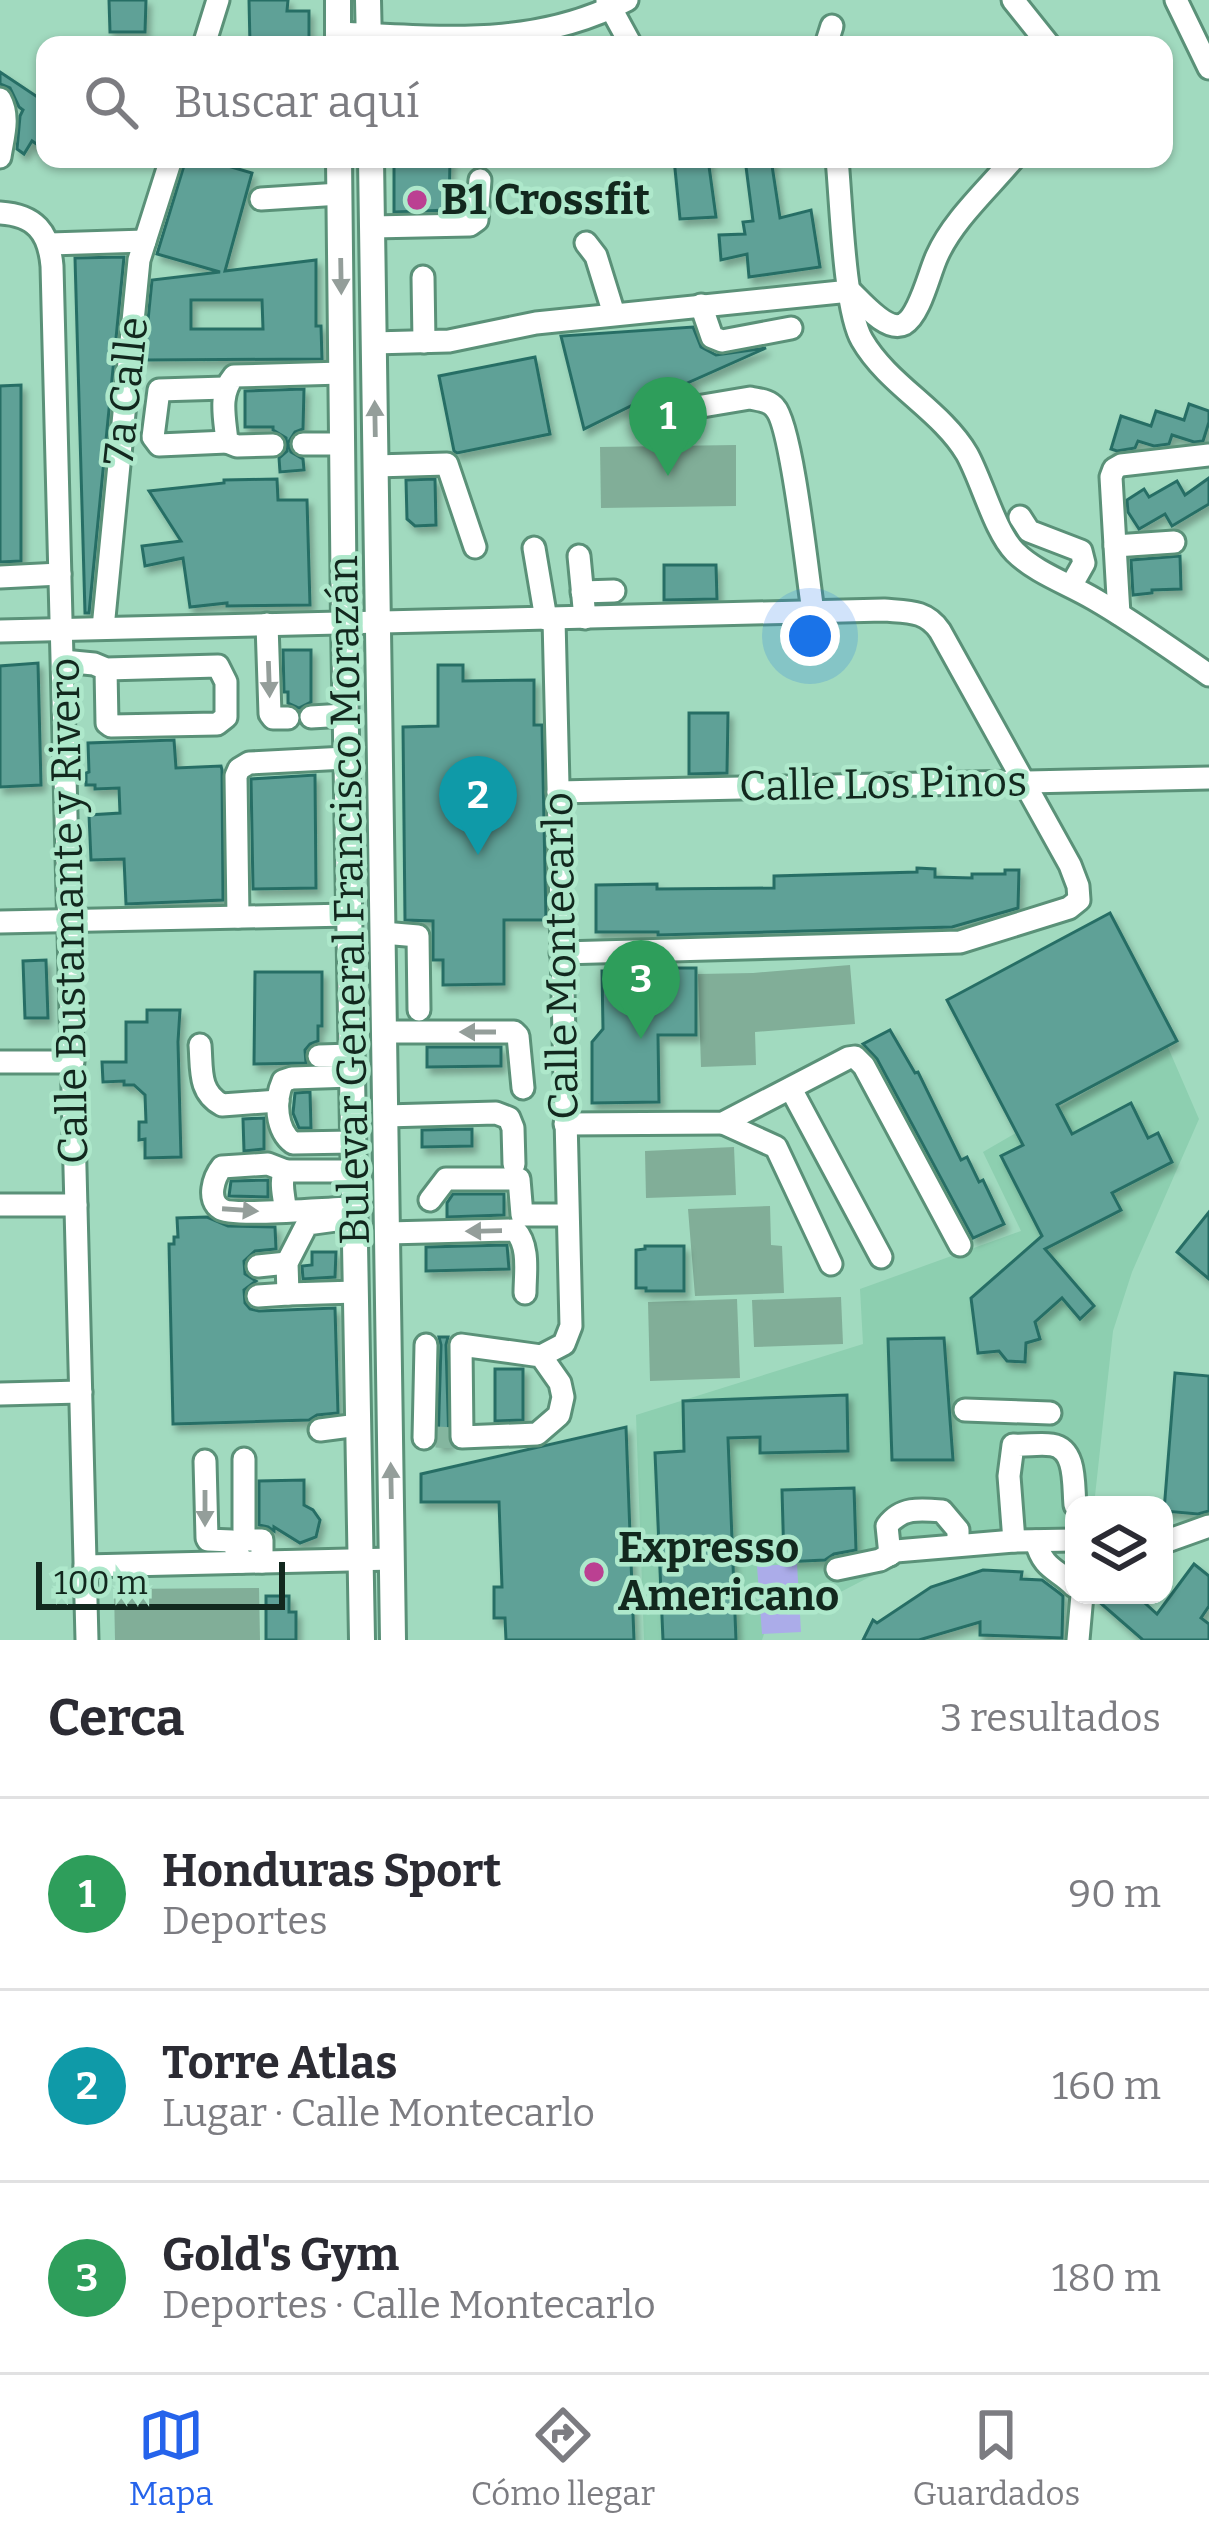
<!DOCTYPE html>
<html lang="es">
<meta charset="utf-8">
<style>
body{margin:0;font-family:Bitter,serif;background:#f7f7f7;color:#2b2b33}
.controls{position:absolute;right:36px;bottom:36px;display:grid;overflow:hidden;border-radius:24px;box-shadow:0 3px 9px #0004}
.controls button{width:108px;height:108px;display:grid;place-items:center;padding:0;border:0;border-bottom:3px solid #e1e1e2;background:#fff;color:#2b2b33;font:60px sans-serif}
.scale{position:absolute;left:36px;bottom:30px;width:249px;box-sizing:border-box;padding-left:12px;border:6px solid #12281e;border-top:0;font-size:33px;line-height:42px;white-space:nowrap;color:#12281e;-webkit-text-stroke:9px #aee8cb;paint-order:stroke}
.you{position:absolute;left:810px;top:636px;width:42px;height:42px;margin:-30px;border:9px solid #fff;border-radius:50%;background:#1a73e8;box-shadow:0 0 0 18px #1a73e833}
.badge{display:grid;place-items:center;width:78px;height:78px;border-radius:50%;background:#2563eb;color:#fff;font-size:39px;font-weight:700}
.pin{position:absolute;translate:-50% -99px;filter:drop-shadow(0 3px 6px #0008)}
.pin::after{content:'';position:absolute;top:63px;width:42px;height:36px;background:inherit;clip-path:polygon(0 0,100% 0,50% 100%)}
.list{margin:0;padding:0;list-style:none}
h2{display:flex;justify-content:space-between;align-items:center;height:156px;margin:0;padding:0 48px;font-size:51px}
h2 small{font-size:39px;font-weight:400;color:#7c7c81}
.list li{display:grid;grid-template-columns:78px 1fr auto;gap:36px;align-items:center;box-sizing:border-box;height:192px;padding:0 48px;border-top:3px solid #e1e1e2}
.list b{display:block;font-size:45px;white-space:nowrap}
.list p{margin:0;font-size:39px;white-space:nowrap;color:#7c7c81}
.list em{font-size:39px;font-style:normal;color:#7c7c81}
.icon{flex:none;width:66px;height:66px;fill:none;stroke:currentColor;stroke-width:2;stroke-linecap:round;stroke-linejoin:round}
.map{position:relative;flex:none;width:1209px;height:1640px;overflow:hidden}
.search{position:absolute;background:#fff;box-shadow:0 3px 9px #0004;left:36px;right:36px;top:36px;height:132px;display:flex;align-items:center;gap:30px;box-sizing:border-box;padding:0 42px;border-radius:24px;color:#7c7c81;font-size:45px}
.sheet{height:732px;background:#fff}
nav{display:flex;justify-content:space-around;align-items:center;box-sizing:border-box;height:168px;border-top:3px solid #e1e1e2;background:#fff;font-size:33px;color:#7c7c81}
nav a{display:grid;justify-items:center;gap:6px}
nav .on{color:#2563eb}
.map>svg:first-child{display:block}
.built{fill:#8dcfb0}
.green{fill:#81ae98}
.water{fill:#abace9}
.building{fill:#5ea197;stroke:#286e65;stroke-width:3;fill-rule:evenodd;filter:url(#shadow)}
.lines{fill:none;stroke-linecap:round;stroke-linejoin:round}
.minor-tunnel{stroke:#84b69f;stroke-width:21;stroke-dasharray:21 10;stroke-linecap:butt}
.minor-casing{stroke:#5a9178;stroke-width:27}
.major-casing{stroke:#5a9178;stroke-width:30}
.minor{stroke:#fff;stroke-width:21}
.major{stroke:#fff;stroke-width:24}
.oneway{fill:#949e9a}
.poi-dot{fill:#bb4092;stroke:#aee8cb;stroke-width:4.5}
.labels{text-anchor:middle;dominant-baseline:central;stroke-width:9;stroke-linejoin:round;paint-order:stroke}
.poi-label{font-size:42px;font-weight:bold;fill:#12281e;stroke:#aee8cb;text-anchor:start}
.street-label{font-size:42px;fill:#12281e;stroke:#aee8cb}
</style>
<div class="map">
<svg width="1209" height="1640" viewBox="0 0 1209 1640">
<defs>
<filter id="shadow"><feDropShadow dx="4" dy="6" stdDeviation="3" flood-color="#0004"/></filter>
</defs>
<rect width="100%" height="100%" fill="#a1dabf"/>
<!-- built -->
<path class="built" d="M 1167,1045 L 1199,1119 L 1132,1272 L 1113,1331 L 1094,1505 L 1074,1505 L 1074,1536 L 945,1538 L 765,1631 L 762,1640 L 644,1640 L 636,1415 L 863,1344 L 860,1289 L 1021,1231 L 983,1152 Z"/>
<!-- green -->
<g class="green">
<path d="M 736,445 L 736,506 L 601,508 L 600,447 Z"/>
<path d="M 850,965 L 855,1024 L 755,1032 L 756,1065 L 701,1067 L 698,974 L 753,973 Z"/>
<path d="M 734,1147 L 736,1195 L 646,1198 L 645,1151 Z"/>
<path d="M 770,1206 L 771,1245 L 782,1246 L 784,1293 L 695,1296 L 688,1209 Z"/>
<path d="M 841,1297 L 843,1344 L 754,1347 L 752,1300 Z"/>
<path d="M 737,1299 L 740,1378 L 650,1381 L 648,1302 Z"/>
<path d="M 259,1588 L 260,1640 L 115,1640 L 114,1589 Z"/>
</g>
<!-- water -->
<path class="water" d="M 797,1564 L 801,1632 L 762,1634 L 757,1566 Z"/>
<!-- building -->
<g class="building">
<path d="M 109,0 L 146,0 L 145,32 L 110,32 Z"/>
<path d="M 249,0 L 288,0 L 287,11 L 309,11 L 309,45 L 250,45 Z"/>
<path d="M 0,72 L 45,102 L 45,150 L 32,141 L 24,154 L 17,149 L 20,116 L 23,110 L 19,107 L 10,88 L 0,84 Z"/>
<path d="M 186,159 L 212,159 L 211,161 L 252,173 L 225,271 L 316,260 L 316,326 L 321,326 L 322,359 L 144,360 L 152,280 L 220,272 L 157,254 ZM 191,300 L 262,300 L 263,329 L 191,329 Z"/>
<path d="M 394,159 L 450,159 L 449,210 L 394,212 Z"/>
<path d="M 674,159 L 708,159 L 716,217 L 680,219 Z"/>
<path d="M 745,159 L 771,159 L 780,218 L 811,210 L 820,267 L 749,277 L 747,254 L 721,260 L 719,235 L 745,234 L 743,222 L 753,221 Z"/>
<path d="M 124,257 L 89,613 L 85,613 L 75,258 Z"/>
<path d="M 693,327 L 701,347 L 716,355 L 766,348 L 649,400 L 639,402 L 584,429 L 561,336 Z"/>
<path d="M 535,357 L 550,434 L 457,453 L 454,451 L 439,376 Z"/>
<path d="M 21,385 L 21,561 L 0,562 L 0,386 Z"/>
<path d="M 304,389 L 303,429 L 295,432 L 288,443 L 291,452 L 303,459 L 304,470 L 280,472 L 279,458 L 287,451 L 286,438 L 273,430 L 273,427 L 245,427 L 245,391 Z"/>
<path d="M 1189,404 L 1209,411 L 1209,422 L 1203,441 L 1194,442 L 1172,435 L 1169,444 L 1154,446 L 1138,441 L 1135,448 L 1117,451 L 1111,449 L 1121,416 L 1151,426 L 1156,411 L 1184,420 Z"/>
<path d="M 1209,478 L 1209,504 L 1172,526 L 1165,514 L 1139,529 L 1128,512 L 1127,500 L 1144,489 L 1149,497 L 1177,481 L 1185,495 Z"/>
<path d="M 277,479 L 278,500 L 307,500 L 310,605 L 227,606 L 227,603 L 190,607 L 183,558 L 145,566 L 142,546 L 181,541 L 149,491 L 224,483 L 224,480 Z"/>
<path d="M 435,479 L 436,525 L 415,526 L 407,519 L 406,480 Z"/>
<path d="M 1180,556 L 1181,589 L 1152,590 L 1152,593 L 1133,595 L 1131,560 Z"/>
<path d="M 664,565 L 716,565 L 717,599 L 664,600 Z"/>
<path d="M 283,650 L 311,650 L 311,702 L 299,708 L 288,703 L 288,692 L 284,692 Z"/>
<path d="M 38,663 L 41,785 L 0,787 L 0,666 Z"/>
<path d="M 438,665 L 463,665 L 463,681 L 534,680 L 534,725 L 542,725 L 546,920 L 504,920 L 504,984 L 443,985 L 443,960 L 433,960 L 433,921 L 405,920 L 403,727 L 438,726 Z"/>
<path d="M 689,713 L 728,713 L 727,773 L 689,774 Z"/>
<path d="M 174,740 L 176,768 L 221,766 L 222,770 L 223,900 L 126,904 L 124,859 L 91,860 L 89,815 L 120,813 L 119,788 L 95,789 L 95,785 L 86,785 L 86,773 L 89,772 L 88,743 Z"/>
<path d="M 315,775 L 316,888 L 253,889 L 251,779 Z"/>
<path d="M 917,868 L 935,869 L 935,877 L 972,878 L 972,874 L 1005,874 L 1005,870 L 1019,870 L 1018,908 L 952,927 L 658,935 L 658,932 L 596,932 L 596,885 L 657,884 L 657,889 L 774,888 L 774,876 L 917,872 Z"/>
<path d="M 1110,913 L 1177,1041 L 1057,1105 L 1072,1134 L 1131,1103 L 1148,1138 L 1158,1133 L 1172,1162 L 1112,1193 L 1121,1210 L 1045,1249 L 1094,1306 L 1080,1319 L 1062,1298 L 1035,1322 L 1040,1339 L 1026,1343 L 1025,1362 L 1007,1361 L 999,1351 L 978,1353 L 971,1298 L 1042,1236 L 1001,1156 L 1023,1145 L 947,1000 Z"/>
<path d="M 46,960 L 48,1018 L 25,1018 L 23,961 Z"/>
<path d="M 665,968 L 696,968 L 696,1035 L 658,1035 L 659,1102 L 592,1103 L 592,1042 L 603,1029 L 602,971 L 665,971 Z"/>
<path d="M 255,972 L 322,972 L 322,1026 L 318,1026 L 318,1041 L 310,1044 L 305,1050 L 306,1063 L 254,1064 Z"/>
<path d="M 147,1010 L 180,1010 L 178,1042 L 181,1157 L 145,1158 L 145,1139 L 139,1140 L 139,1122 L 146,1122 L 145,1095 L 134,1085 L 124,1085 L 124,1081 L 103,1082 L 102,1062 L 126,1062 L 126,1022 L 147,1022 Z"/>
<path d="M 890,1030 L 915,1073 L 918,1072 L 961,1160 L 967,1157 L 979,1182 L 983,1180 L 1004,1224 L 973,1238 L 877,1059 L 863,1044 Z"/>
<path d="M 427,1047 L 501,1047 L 501,1066 L 427,1067 Z"/>
<path d="M 310,1092 L 311,1128 L 299,1128 L 293,1113 L 295,1093 Z"/>
<path d="M 264,1118 L 264,1149 L 244,1151 L 243,1119 Z"/>
<path d="M 472,1129 L 472,1146 L 422,1147 L 422,1130 Z"/>
<path d="M 268,1180 L 268,1197 L 229,1196 L 231,1181 Z"/>
<path d="M 453,1194 L 504,1194 L 504,1215 L 447,1217 L 447,1203 Z"/>
<path d="M 1209,1212 L 1209,1279 L 1177,1252 Z"/>
<path d="M 207,1217 L 228,1226 L 275,1227 L 276,1249 L 255,1251 L 244,1261 L 245,1274 L 256,1281 L 244,1290 L 245,1303 L 250,1309 L 259,1311 L 335,1308 L 338,1413 L 317,1415 L 309,1420 L 173,1424 L 169,1244 L 174,1244 L 174,1237 L 178,1237 L 177,1218 Z"/>
<path d="M 507,1245 L 509,1269 L 426,1271 L 426,1247 Z"/>
<path d="M 645,1246 L 684,1246 L 684,1291 L 646,1291 L 646,1288 L 636,1288 L 636,1250 L 645,1249 Z"/>
<path d="M 312,1252 L 336,1252 L 335,1277 L 303,1279 L 302,1266 L 312,1265 Z"/>
<path d="M 439,1337 L 448,1337 L 446,1345 L 449,1444 L 438,1444 L 441,1345 Z"/>
<path d="M 944,1338 L 953,1460 L 892,1460 L 888,1339 Z"/>
<path d="M 495,1369 L 523,1369 L 523,1420 L 495,1421 Z"/>
<path d="M 1175,1373 L 1209,1376 L 1209,1511 L 1198,1514 L 1164,1511 Z"/>
<path d="M 847,1395 L 848,1451 L 760,1453 L 760,1437 L 728,1438 L 736,1640 L 663,1640 L 655,1453 L 684,1451 L 683,1401 Z"/>
<path d="M 626,1427 L 634,1640 L 506,1640 L 505,1618 L 494,1618 L 494,1587 L 502,1587 L 499,1502 L 421,1502 L 421,1474 Z"/>
<path d="M 304,1480 L 304,1505 L 313,1510 L 320,1520 L 316,1537 L 300,1543 L 274,1527 L 274,1531 L 268,1527 L 259,1525 L 259,1481 Z"/>
<path d="M 854,1488 L 856,1550 L 834,1554 L 825,1560 L 784,1562 L 782,1490 Z"/>
<path d="M 1194,1564 L 1209,1576 L 1209,1606 L 1201,1618 L 1209,1624 L 1209,1640 L 1143,1640 L 1097,1600 L 1097,1595 L 1136,1595 L 1157,1614 Z"/>
<path d="M 983,1570 L 1022,1572 L 1021,1579 L 1042,1580 L 1058,1592 L 1063,1596 L 1062,1638 L 980,1635 L 980,1622 L 919,1640 L 863,1640 L 873,1620 L 877,1623 L 931,1587 Z"/>
<path d="M 266,1596 L 289,1596 L 289,1612 L 296,1612 L 296,1640 L 266,1640 Z"/>
</g>
<g class="lines">
<!-- minor-tunnel -->
<path class="minor-tunnel" d="M 436,1437 L 455,1438"/>
<!-- minor casing -->
<g class="minor-casing">
<g id="minor">
<path d="M 1013,0 L 1049,45"/>
<path d="M 1176,0 L 1209,68"/>
<path d="M 607,1 L 631,45"/>
<path d="M 338,33 C 439,37 534,49 627,0"/>
<path d="M 204,45 L 218,0"/>
<path d="M 826,45 L 832,26"/>
<path d="M 0,99 C 10,117 3,137 0,157"/>
<path d="M 837,159 C 841,199 844,309 862,340 C 888,385 941,410 967,454 C 982,481 995,532 1015,552 C 1036,573 1069,584 1094,599 C 1134,622 1171,649 1209,675"/>
<path d="M 261,199 L 340,194"/>
<path d="M 0,213 C 35,215 49,232 52,266 L 87,1640"/>
<path d="M 372,227 L 470,225 L 477,220 L 480,180"/>
<path d="M 586,243 L 596,256 L 614,314"/>
<path d="M 50,244 L 145,241"/>
<path d="M 423,277 L 424,342"/>
<path d="M 701,305 L 712,337 L 722,341 L 791,328"/>
<path d="M 373,343 L 449,341 L 536,323 L 850,291 C 861,301 887,333 904,324 C 920,315 929,273 937,256 C 953,220 988,189 1013,159"/>
<path d="M 225,388 L 159,390 L 153,437 L 159,445 L 227,442"/>
<path d="M 643,416 L 750,398 C 759,400 769,400 775,408 C 792,426 808,579 813,612"/>
<path d="M 303,444 L 342,444"/>
<path d="M 273,445 L 237,446 L 227,442 C 225,418 218,395 234,376 L 342,373"/>
<path d="M 375,466 L 447,464 L 475,547"/>
<path d="M 1020,517 L 1029,531 L 1081,551 L 1084,563 L 1071,586"/>
<path d="M 1115,546 L 1174,542"/>
<path d="M 534,548 L 546,619"/>
<path d="M 579,556 L 585,618"/>
<path d="M 0,577 L 60,574"/>
<path d="M 582,592 L 614,591"/>
<path d="M 1119,614 L 1111,477 L 1114,469 L 1121,465 L 1209,455"/>
<path d="M 267,624 L 270,714 L 273,718 L 288,718"/>
<path d="M 103,628 L 139,260 L 171,159"/>
<path d="M 0,631 L 884,610 C 908,612 926,610 940,631 L 1070,865 L 1078,886 L 1079,900 L 1069,908 L 960,942 L 561,953"/>
<path d="M 63,661 L 94,664 L 106,669 L 218,666 L 226,682 L 226,717 L 217,724 L 111,726 L 107,723 L 106,669"/>
<path d="M 311,717 L 345,715"/>
<path d="M 558,792 L 1209,778"/>
<path d="M 238,917 L 236,776 L 239,769 L 249,763 L 346,758"/>
<path d="M 0,922 L 349,915"/>
<path d="M 383,933 L 418,936 L 419,1010"/>
<path d="M 384,1032 L 514,1032 L 518,1036 L 523,1088"/>
<path d="M 200,1045 C 202,1069 198,1092 222,1105 L 278,1101"/>
<path d="M 319,1056 L 352,1055"/>
<path d="M 0,1062 L 73,1062"/>
<path d="M 352,1076 L 292,1078 L 283,1081 C 274,1101 276,1130 293,1143 L 353,1142"/>
<path d="M 791,1089 L 881,1257"/>
<path d="M 385,1116 L 496,1113 L 509,1118 L 513,1128 L 514,1164"/>
<path d="M 723,1123 L 776,1147 L 831,1264"/>
<path d="M 565,1124 L 723,1123 L 848,1058 L 855,1057 L 864,1066 L 960,1245"/>
<path d="M 286,1171 L 268,1164 L 222,1167 C 214,1177 206,1200 221,1209 C 232,1217 333,1208 354,1208"/>
<path d="M 430,1200 L 446,1179 L 519,1179 L 522,1215 L 567,1215"/>
<path d="M 0,1205 L 76,1205"/>
<path d="M 288,1209 L 285,1207 C 284,1195 279,1180 286,1171 L 354,1171"/>
<path d="M 336,1220 L 307,1224 L 287,1263 L 288,1294 L 356,1292"/>
<path d="M 387,1233 L 515,1230 C 530,1246 525,1273 525,1293"/>
<path d="M 258,1266 L 287,1263"/>
<path d="M 258,1296 L 288,1294"/>
<path d="M 541,1356 L 461,1345 L 462,1437 L 537,1434 L 559,1415 L 563,1397 L 560,1383 L 541,1356 L 564,1344 L 571,1326 L 554,619"/>
<path d="M 0,1394 L 81,1392"/>
<path d="M 965,1410 L 1050,1413"/>
<path d="M 320,1430 L 358,1425"/>
<path d="M 424,1438 L 426,1345"/>
<path d="M 244,1459 L 244,1540 L 262,1540 L 262,1562"/>
<path d="M 205,1461 L 207,1538 L 208,1540 L 232,1541 L 242,1562"/>
<path d="M 1014,1541 L 1009,1476 L 1013,1445 C 1026,1446 1040,1443 1052,1445 C 1077,1449 1073,1486 1075,1505"/>
<path d="M 1036,1541 C 1043,1570 1058,1569 1074,1586"/>
<path d="M 1164,1542 L 1209,1526"/>
<path d="M 890,1555 L 887,1526 C 901,1507 920,1509 942,1511 L 958,1530 L 958,1545"/>
<path d="M 85,1566 L 392,1559"/>
<path d="M 837,1569 L 880,1560 L 896,1551 L 1014,1541 L 1074,1540"/>
<path d="M 1078,1640 L 1082,1595"/>
</g>
</g>
<!-- major casing -->
<g class="major-casing">
<g id="major">
<path d="M 338,0 L 338,45"/>
<path d="M 368,0 L 369,45"/>
<path d="M 339,159 L 344,622 L 362,1640"/>
<path d="M 371,159 L 393,1640"/>
</g>
</g>
<!-- minor -->
<use href="#minor" class="minor"/>
<!-- major -->
<use href="#major" class="major"/>
</g>
<!-- one-way arrows -->
<defs><path id="oneway-solid" d="M-6-.8H1V-3.2L6.5 0L1 3.2V.8H-6Z" transform="scale(3)"/></defs>
<g class="oneway">
<use href="#oneway-solid" transform="translate(341 276) rotate(89)"/>
<use href="#oneway-solid" transform="translate(375 419) rotate(-91)"/>
<use href="#oneway-solid" transform="translate(269 679) rotate(88)"/>
<use href="#oneway-solid" transform="translate(478 1032) rotate(180)"/>
<use href="#oneway-solid" transform="translate(240 1210) rotate(4)"/>
<use href="#oneway-solid" transform="translate(484 1231) rotate(179)"/>
<use href="#oneway-solid" transform="translate(391 1481) rotate(-91)"/>
<use href="#oneway-solid" transform="translate(205 1508) rotate(90)"/>
</g>
<!-- markers -->
<g class="poi-dot">
<circle cx="417" cy="200" r="12"/>
<circle cx="594" cy="1572" r="12"/>
</g>
<g class="labels">
<!-- poi labels -->
<g class="poi-label">
<text x="441" y="200">B1 Crossfit</text>
<text x="618" y="1548">Expresso<tspan x="618" dy="48">Americano</tspan></text>
</g>
<!-- street labels -->
<g class="street-label">
<text transform="translate(126 391) rotate(-84)">7a Calle</text>
<text transform="translate(883 784) rotate(-1)">Calle Los Pinos</text>
<text transform="translate(349 900) rotate(-91)">Bulevar General Francisco Morazán</text>
<text transform="translate(69 911) rotate(-91)">Calle Bustamante y Rivero</text>
<text transform="translate(561 956) rotate(-91)">Calle Montecarlo</text>
</g>
</g>
</svg>
<div class="controls">
<button><svg class="icon" aria-label="layers" viewBox="0 0 24 24"><path d="M12 4l9 5-9 5-9-5zM3 14l9 5 9-5"/></svg></button>
</div>
<div class="scale">100 m</div>
<div class="you"></div>
<div class="pin badge" style="left:668px;top:476px;background:#2e9e5b">1</div>
<div class="pin badge" style="left:478px;top:855px;background:#0f9aa8">2</div>
<div class="pin badge" style="left:641px;top:1039px;background:#2e9e5b">3</div>
<div class="search"><svg class="icon" aria-label="search" viewBox="0 0 24 24"><circle cx="10" cy="10" r="6"/><path d="M15 15l6 6"/></svg>Buscar aquí</div>
</div>
<section class="sheet">
<h2>Cerca<small>3 resultados</small></h2>
<ul class="list">
<li><span class="badge" style="background:#2e9e5b">1</span><div><b>Honduras Sport</b><p>Deportes</p></div><em>90 m</em></li>
<li><span class="badge" style="background:#0f9aa8">2</span><div><b>Torre Atlas</b><p>Lugar · Calle Montecarlo</p></div><em>160 m</em></li>
<li><span class="badge" style="background:#2e9e5b">3</span><div><b>Gold's Gym</b><p>Deportes · Calle Montecarlo</p></div><em>180 m</em></li>
</ul>
</section>
<nav>
<a class="on"><svg class="icon" aria-label="map" viewBox="0 0 24 24"><path d="M3 6l6-2 6 2 6-2v14l-6 2-6-2-6 2zM9 4v14M15 6v14"/></svg>Mapa</a>
<a><svg class="icon" aria-label="directions" viewBox="0 0 24 24"><path d="M12 3l9 9-9 9-9-9zM9 14v-3h6M13 9l2 2-2 2"/></svg>Cómo llegar</a>
<a><svg class="icon" aria-label="saved" viewBox="0 0 24 24"><path d="M7 4h10v16l-5-4-5 4z"/></svg>Guardados</a>
</nav>
